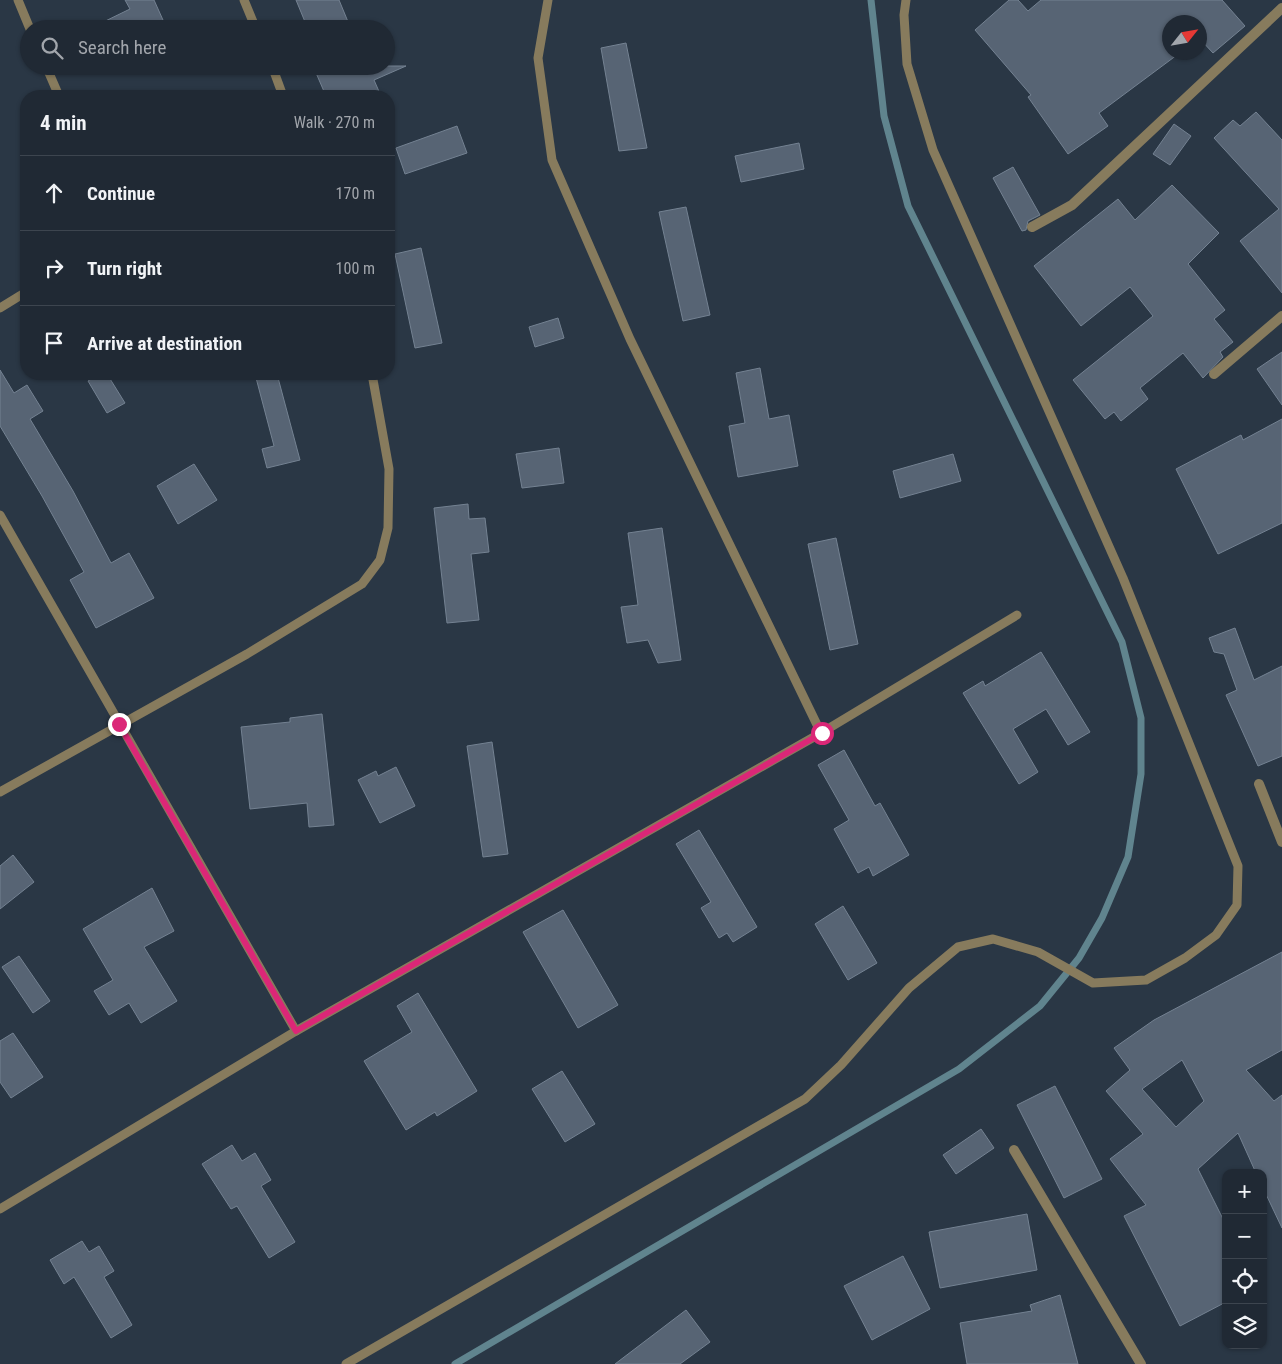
<!DOCTYPE html>
<meta charset="utf-8">
<style>
body{margin:0;font-family:"Roboto Condensed",sans-serif;background:#2d3540;color:#f1f3f6}
.controls{position:absolute;right:15px;bottom:15px;display:grid;overflow:hidden;border-radius:10px;box-shadow:0 1px 4px #0004}
.controls button{width:45px;height:45px;display:grid;place-items:center;padding:0;border:0;border-bottom:1px solid #3d454f;background:#202934;color:#f1f3f6;font:25px sans-serif}
.compass{position:absolute;left:1162px;top:15px;width:45px;height:45px;border-radius:50%;background:#202934;box-shadow:0 1px 4px #0004;rotate:59deg}
.stop{position:absolute;width:15px;height:15px;margin:-11px;border:4px solid #db2777;border-radius:50%;background:#fff}
.stop.end{background:#db2777;border-color:#fff;box-shadow:0 1px 5px #0008}
.list{margin:0;padding:0;list-style:none}
h2{display:flex;justify-content:space-between;align-items:center;height:65px;margin:0;padding:0 20px;font-size:21px}
h2 small{font-size:16px;font-weight:400;color:#a2a6ac}
.list li{display:grid;grid-template-columns:32px 1fr auto;gap:15px;align-items:center;box-sizing:border-box;height:75px;padding:0 20px;border-top:1px solid #3d454f}
.list b{display:block;font-size:19px;white-space:nowrap}
.list em{font-size:16px;font-style:normal;color:#a2a6ac}
.icon{flex:none;width:28px;height:28px;fill:none;stroke:currentColor;stroke-width:2;stroke-linecap:round;stroke-linejoin:round}
.map{position:relative;flex:none;width:1282px;height:1364px;overflow:hidden}
.search{position:absolute;background:#202934;box-shadow:0 1px 4px #0004;left:20px;top:20px;width:375px;height:55px;display:flex;align-items:center;gap:12px;box-sizing:border-box;padding:0 18px;border-radius:28px;color:#a2a6ac;font-size:19px}
.panel{position:absolute;background:#202934;box-shadow:0 1px 4px #0004;left:20px;top:90px;width:375px;height:290px;border-radius:20px}
.map>svg:first-child{display:block}
.lines{fill:none;stroke-linecap:round;stroke-linejoin:round}
.stream{stroke:#60848e;stroke-width:7}
.building{fill:#576474;stroke:#748292;fill-rule:evenodd}
.lane{stroke:#877b5d;stroke-width:9}
.street{stroke:#877b5d;stroke-width:10}
.route{stroke:#db2777;stroke-width:6}
</style>
<div class="map">
<svg width="1282" height="1364" viewBox="0 0 1282 1364">
<rect width="100%" height="100%" fill="#2a3745"/>
<g class="lines">
<!-- stream -->
<path class="stream" d="M 455,1364 L 959,1069 L 1040,1006 L 1079,958 L 1102,918 L 1128,857 L 1141,774 L 1141,718 L 1122,642 L 908,206 L 884,116 L 871,0"/>
</g>
<!-- building -->
<g class="building">
<path d="M 125,0 L 154,0 L 167,29 L 89,29 L 130,9 Z"/>
<path d="M 296,0 L 339,0 L 351,29 L 308,29 Z"/>
<path d="M 1009,0 L 1018,0 L 1028,11 L 1041,0 L 1222,0 L 1245,26 L 1213,53 L 1200,39 L 1200,22 L 1170,22 L 1170,52 L 1181,52 L 1099,113 L 1108,126 L 1068,154 L 1028,97 L 1031,95 L 975,30 Z"/>
<path d="M 626,43 L 647,148 L 619,151 L 601,48 Z"/>
<path d="M 313,66 L 406,66 L 374,80 L 381,96 L 326,96 Z"/>
<path d="M 1256,112 L 1282,140 L 1282,293 L 1240,241 L 1279,209 L 1214,138 L 1233,120 L 1240,126 Z"/>
<path d="M 1174,124 L 1191,136 L 1170,165 L 1153,154 Z"/>
<path d="M 457,126 L 467,153 L 405,174 L 396,148 Z"/>
<path d="M 799,143 L 804,169 L 741,182 L 735,156 Z"/>
<path d="M 1013,167 L 1040,215 L 1028,221 L 1026,230 L 1022,231 L 993,178 Z"/>
<path d="M 1172,185 L 1219,233 L 1188,264 L 1225,310 L 1214,319 L 1233,342 L 1220,352 L 1223,357 L 1203,378 L 1183,353 L 1140,388 L 1148,399 L 1121,421 L 1114,412 L 1105,419 L 1073,380 L 1153,316 L 1130,287 L 1081,326 L 1034,266 L 1118,199 L 1135,220 Z"/>
<path d="M 686,207 L 710,315 L 683,321 L 659,212 Z"/>
<path d="M 421,248 L 442,343 L 415,348 L 395,254 Z"/>
<path d="M 558,318 L 564,338 L 535,347 L 529,327 Z"/>
<path d="M 1282,352 L 1282,405 L 1257,369 Z"/>
<path d="M 760,368 L 769,419 L 789,415 L 798,466 L 738,477 L 729,426 L 745,423 L 736,373 Z"/>
<path d="M 0,370 L 14,393 L 27,385 L 43,411 L 30,419 L 73,491 L 111,563 L 129,553 L 154,598 L 96,628 L 70,580 L 84,572 L 42,496 L 0,426 Z"/>
<path d="M 100,374 L 107,374 L 125,403 L 107,413 L 88,381 Z"/>
<path d="M 255,374 L 277,374 L 300,460 L 267,468 L 262,449 L 274,446 Z"/>
<path d="M 1282,419 L 1282,523 L 1218,554 L 1176,469 L 1241,435 L 1243,440 Z"/>
<path d="M 559,448 L 564,483 L 522,488 L 516,454 Z"/>
<path d="M 953,454 L 961,481 L 900,498 L 893,471 Z"/>
<path d="M 194,464 L 217,500 L 178,524 L 157,486 Z"/>
<path d="M 468,504 L 469,519 L 485,518 L 489,552 L 471,554 L 479,620 L 447,623 L 434,508 Z"/>
<path d="M 662,528 L 681,660 L 658,663 L 648,640 L 627,643 L 621,607 L 638,605 L 628,533 Z"/>
<path d="M 836,538 L 858,644 L 830,650 L 808,544 Z"/>
<path d="M 1235,628 L 1254,680 L 1282,666 L 1282,756 L 1258,766 L 1226,695 L 1237,690 L 1224,654 L 1214,652 L 1209,638 Z"/>
<path d="M 1041,652 L 1090,732 L 1068,745 L 1046,709 L 1013,729 L 1038,772 L 1019,784 L 963,693 L 983,681 L 985,686 Z"/>
<path d="M 322,714 L 334,825 L 309,827 L 307,803 L 250,809 L 241,727 L 290,722 L 290,718 Z"/>
<path d="M 492,742 L 508,854 L 483,857 L 467,746 Z"/>
<path d="M 844,750 L 875,806 L 880,803 L 909,855 L 873,876 L 869,867 L 858,873 L 834,829 L 849,820 L 818,765 Z"/>
<path d="M 396,767 L 415,806 L 380,823 L 358,780 L 376,771 L 378,776 Z"/>
<path d="M 699,830 L 757,927 L 733,942 L 727,933 L 719,938 L 701,908 L 711,902 L 676,844 Z"/>
<path d="M 13,855 L 34,882 L 0,909 L 0,866 Z"/>
<path d="M 152,888 L 174,931 L 144,947 L 177,1001 L 141,1023 L 129,1003 L 109,1015 L 94,991 L 113,980 L 83,929 Z"/>
<path d="M 843,906 L 877,963 L 848,980 L 815,924 Z"/>
<path d="M 563,910 L 618,1005 L 578,1028 L 523,932 Z"/>
<path d="M 1282,952 L 1282,1050 L 1246,1070 L 1274,1101 L 1282,1095 L 1282,1228 L 1263,1188 L 1263,1173 L 1256,1173 L 1238,1133 L 1198,1169 L 1226,1225 L 1226,1302 L 1180,1326 L 1124,1216 L 1146,1205 L 1110,1159 L 1143,1134 L 1106,1091 L 1130,1070 L 1114,1048 L 1154,1020 ZM 1182,1060 L 1204,1101 L 1176,1127 L 1142,1089 Z"/>
<path d="M 19,956 L 50,1001 L 33,1013 L 2,967 Z"/>
<path d="M 418,993 L 477,1091 L 437,1116 L 435,1112 L 406,1130 L 364,1061 L 412,1032 L 397,1006 Z"/>
<path d="M 13,1033 L 43,1077 L 11,1098 L 0,1082 L 0,1041 Z"/>
<path d="M 562,1071 L 595,1124 L 565,1142 L 532,1089 Z"/>
<path d="M 1055,1086 L 1102,1179 L 1064,1198 L 1017,1105 Z"/>
<path d="M 981,1129 L 994,1148 L 956,1174 L 943,1155 Z"/>
<path d="M 232,1145 L 242,1161 L 255,1153 L 271,1180 L 261,1186 L 295,1242 L 269,1258 L 237,1206 L 231,1209 L 202,1164 Z"/>
<path d="M 1027,1214 L 1037,1270 L 940,1288 L 929,1232 Z"/>
<path d="M 82,1241 L 89,1252 L 99,1246 L 114,1271 L 104,1277 L 132,1325 L 111,1338 L 74,1277 L 64,1284 L 50,1260 Z"/>
<path d="M 903,1256 L 930,1309 L 872,1340 L 844,1286 Z"/>
<path d="M 1060,1295 L 1078,1364 L 967,1364 L 960,1323 L 1032,1311 L 1030,1305 Z"/>
<path d="M 686,1310 L 710,1342 L 680,1364 L 615,1364 Z"/>
</g>
<g class="lines">
<!-- lane -->
<g class="lane">
<path d="M 18,0 L 30,29"/>
<path d="M 244,0 L 256,29"/>
<path d="M 548,0 L 538,58 L 552,160 L 630,339 L 821,733"/>
<path d="M 46,66 L 59,96"/>
<path d="M 272,66 L 283,96"/>
<path d="M 0,308 L 26,292"/>
<path d="M 0,515 L 296,1031"/>
<path d="M 0,792 L 247,654 L 362,584 L 380,560 L 388,528 L 389,469 L 372,374"/>
<path d="M 0,1209 L 296,1031 L 821,733 L 1017,615"/>
<path d="M 346,1364 L 805,1099 L 841,1065 L 909,988 L 958,947 L 993,939 L 1038,952 L 1093,983 L 1146,980 L 1185,958 L 1216,935 L 1237,905 L 1238,866 L 1123,578 L 933,150 L 907,64 L 904,15 L 906,0"/>
</g>
<!-- street -->
<g class="street">
<path d="M 1032,227 L 1072,205 L 1282,8"/>
<path d="M 1214,374 L 1282,316"/>
<path d="M 1259,784 L 1282,842"/>
<path d="M 1014,1150 L 1141,1364"/>
</g>
</g>
<g class="lines">
<!-- route -->
<path class="route" d="M 119,724 L 296,1031 L 822,733"/>
</g>
</svg>
<div class="controls">
<button>+</button>
<button>−</button>
<button><svg class="icon" aria-label="locate" viewBox="0 0 24 24"><circle cx="12" cy="12" r="6"/><path d="M12 2v4M12 18v4M2 12h4M18 12h4"/></svg></button>
<button><svg class="icon" aria-label="layers" viewBox="0 0 24 24"><path d="M12 4l9 5-9 5-9-5zM3 14l9 5 9-5"/></svg></button>
</div>
<svg class="compass" viewBox="-18 -18 36 36"><path d="M0-13l5 13h-10z" fill="#e53935"/><path d="M0 13l5-13h-10z" fill="#a2a6ac"/></svg>
<div class="stop" style="left:822px;top:733px"></div>
<div class="stop end" style="left:119px;top:724px"></div>
<div class="search"><svg class="icon" aria-label="search" viewBox="0 0 24 24"><circle cx="10" cy="10" r="6"/><path d="M15 15l6 6"/></svg>Search here</div>
<section class="panel">
<h2>4 min<small>Walk · 270 m</small></h2>
<ul class="list">
<li><svg class="icon" aria-label="ahead" viewBox="0 0 24 24"><path d="M12 20V5M6 11l6-6 6 6"/></svg><div><b>Continue</b></div><em>170 m</em></li>
<li><svg class="icon" aria-label="right" viewBox="0 0 24 24"><path d="M7 20v-9h11M14 6l5 5-5 5"/></svg><div><b>Turn right</b></div><em>100 m</em></li>
<li><svg class="icon" aria-label="arrive" viewBox="0 0 24 24"><path d="M6 21V4h12l-3 4 3 4H6"/></svg><div><b>Arrive at destination</b></div></li>
</ul>
</section>
</div>
